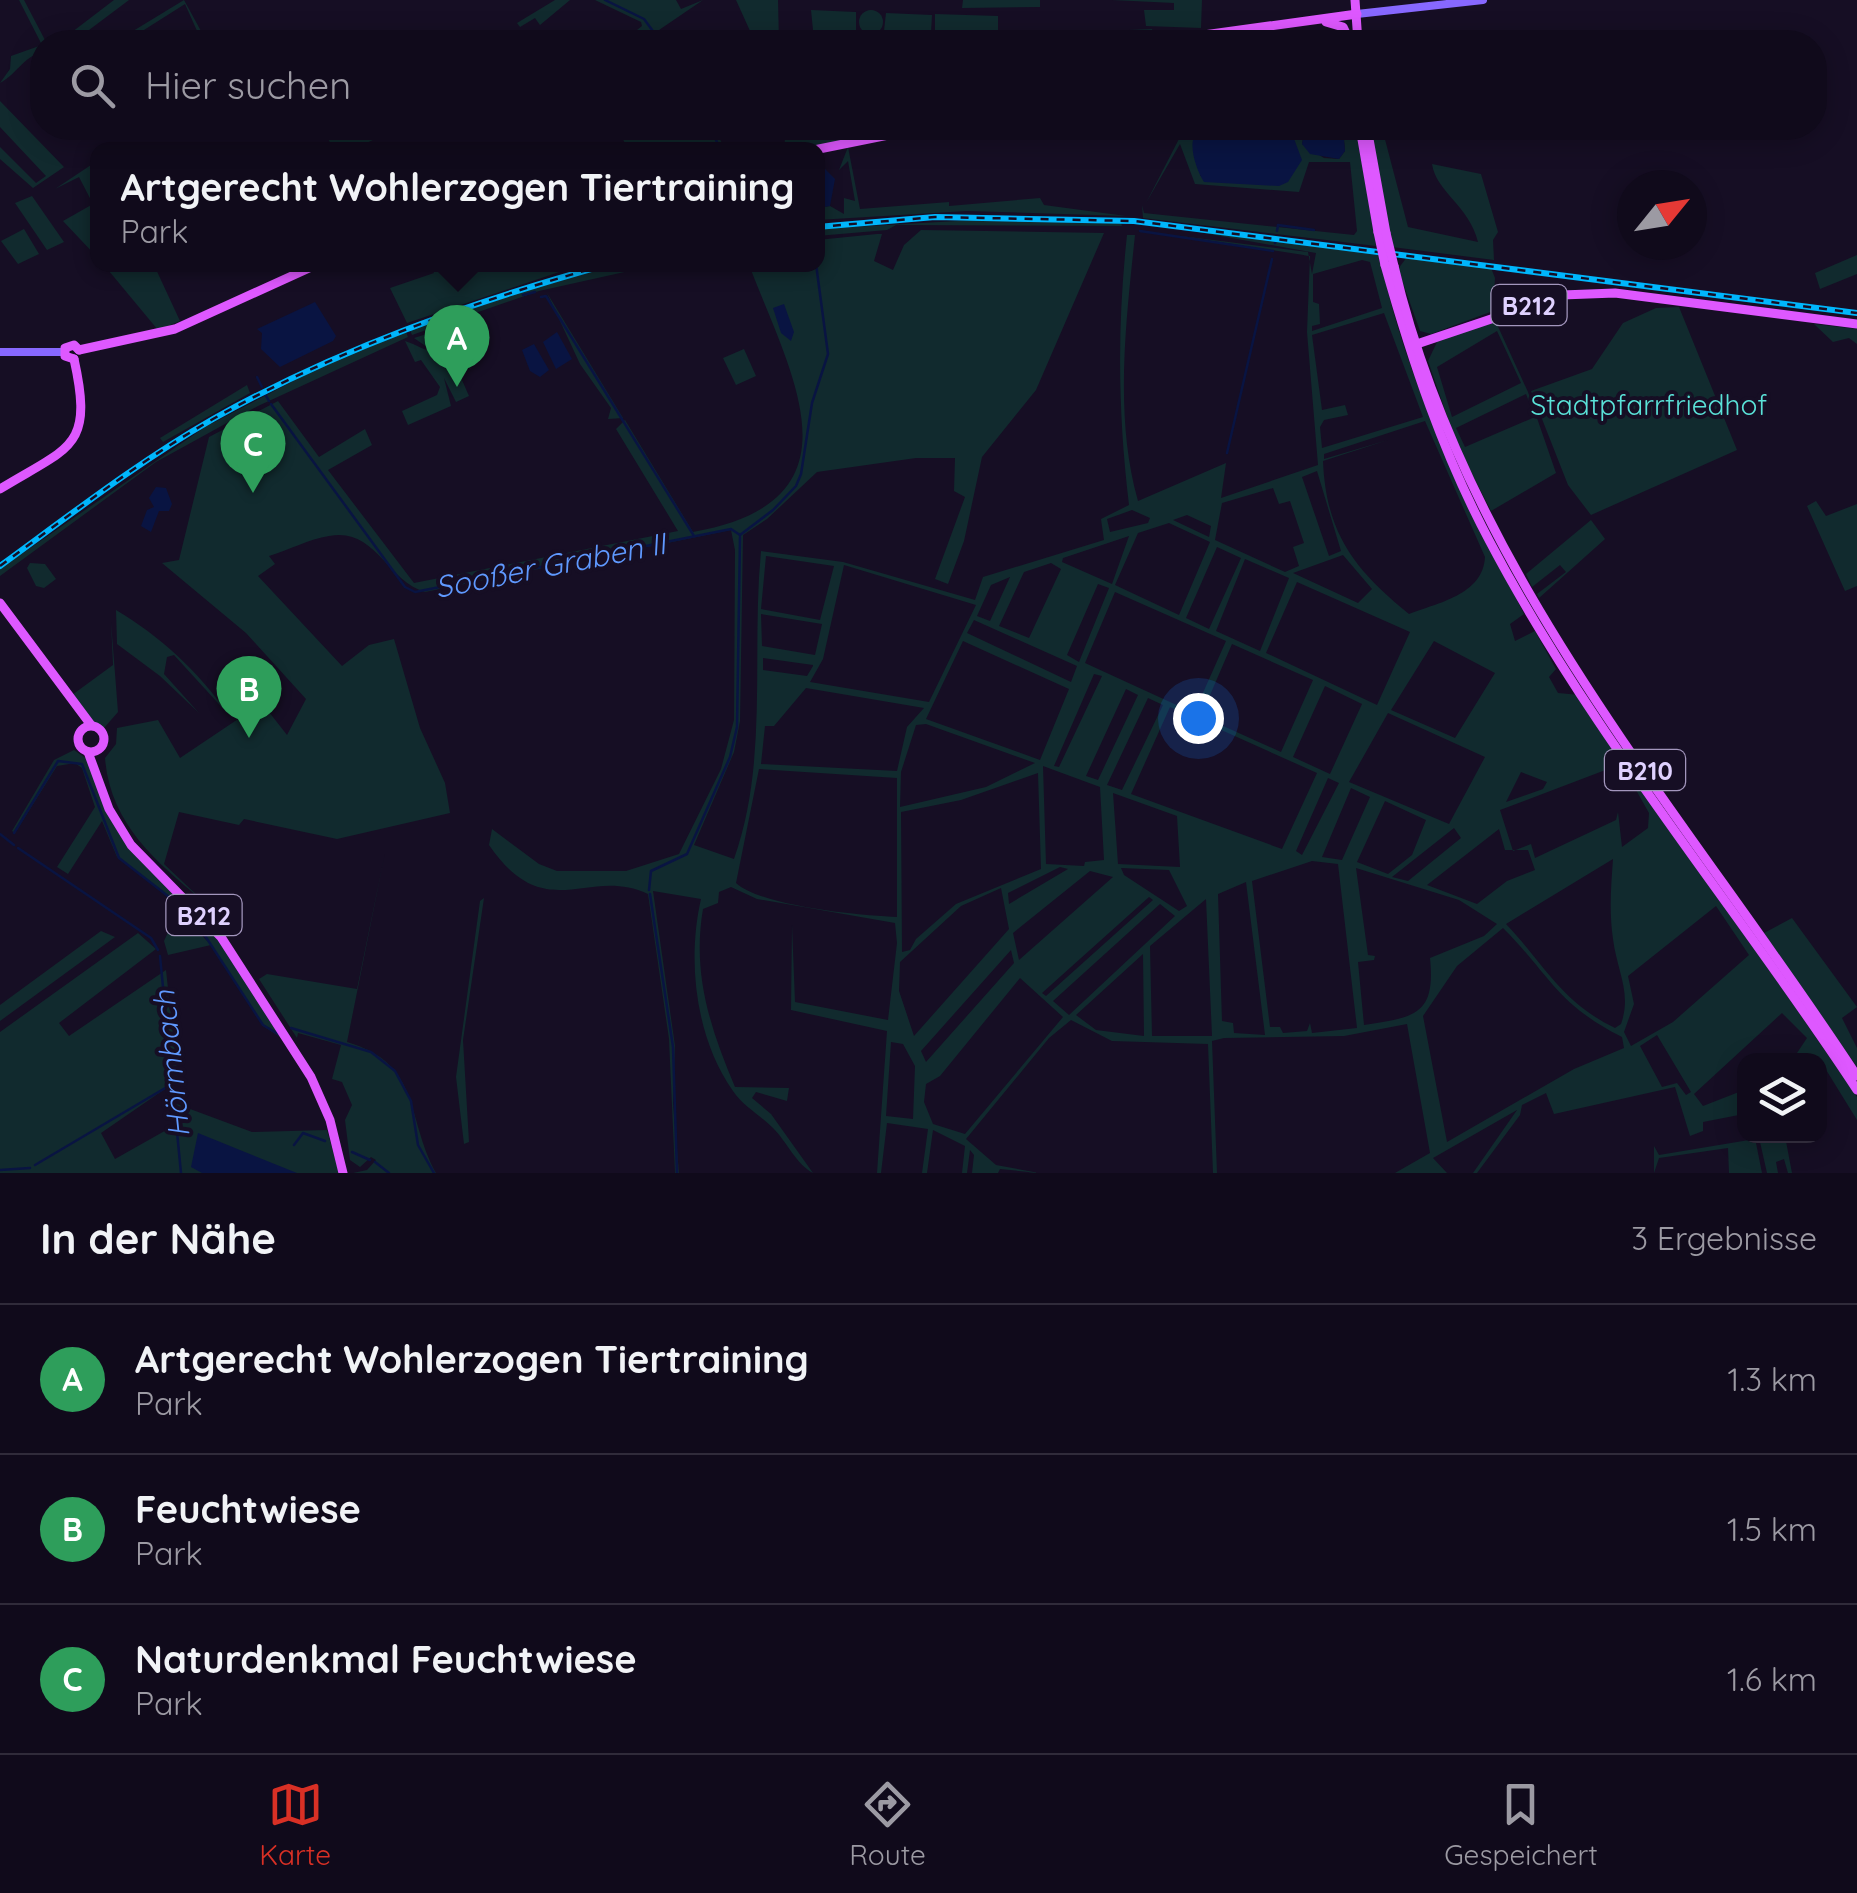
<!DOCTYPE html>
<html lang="de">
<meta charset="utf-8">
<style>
body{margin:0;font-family:Quicksand,sans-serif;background:#191324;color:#f1f3f6}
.controls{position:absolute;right:30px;bottom:30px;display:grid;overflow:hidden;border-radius:20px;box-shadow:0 5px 25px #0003}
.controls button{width:90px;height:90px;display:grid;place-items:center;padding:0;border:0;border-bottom:2px solid #302b3a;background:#100a1b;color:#f1f3f6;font:50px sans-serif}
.compass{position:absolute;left:1617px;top:170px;width:90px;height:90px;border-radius:50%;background:#100a1b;box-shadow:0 5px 25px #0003;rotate:60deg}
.you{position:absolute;left:1198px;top:718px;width:35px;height:35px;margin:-25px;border:8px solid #fff;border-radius:50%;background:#1a73e8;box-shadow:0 0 0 15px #1a73e833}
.badge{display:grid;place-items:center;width:65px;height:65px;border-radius:50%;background:#d93025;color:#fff;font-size:32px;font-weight:700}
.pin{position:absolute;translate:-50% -82px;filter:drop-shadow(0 2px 5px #0008)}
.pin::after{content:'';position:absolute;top:52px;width:35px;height:30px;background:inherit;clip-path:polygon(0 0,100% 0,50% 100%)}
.popup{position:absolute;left:90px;top:142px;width:735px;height:130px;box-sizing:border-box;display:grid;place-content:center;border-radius:20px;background:#100a1b;filter:drop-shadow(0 2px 8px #0005);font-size:32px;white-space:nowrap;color:#9c9aa3}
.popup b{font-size:38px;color:#f1f3f6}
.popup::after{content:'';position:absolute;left:50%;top:100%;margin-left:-20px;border:20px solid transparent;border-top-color:#100a1b}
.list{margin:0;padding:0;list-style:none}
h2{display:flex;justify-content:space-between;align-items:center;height:130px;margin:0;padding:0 40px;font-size:42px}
h2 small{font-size:32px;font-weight:400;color:#9c9aa3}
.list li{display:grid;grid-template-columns:65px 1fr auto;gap:30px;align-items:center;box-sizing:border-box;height:150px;padding:0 40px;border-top:2px solid #302b3a}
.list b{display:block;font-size:38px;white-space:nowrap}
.list p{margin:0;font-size:32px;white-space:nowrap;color:#9c9aa3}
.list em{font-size:32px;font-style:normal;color:#9c9aa3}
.icon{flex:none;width:55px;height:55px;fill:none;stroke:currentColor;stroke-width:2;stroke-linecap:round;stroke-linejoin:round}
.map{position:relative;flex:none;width:1857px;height:1173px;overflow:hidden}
.search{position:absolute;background:#100a1b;box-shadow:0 5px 25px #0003;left:30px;right:30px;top:30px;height:110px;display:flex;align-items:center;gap:25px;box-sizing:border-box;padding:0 35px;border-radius:40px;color:#9c9aa3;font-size:38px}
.sheet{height:580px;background:#100a1b}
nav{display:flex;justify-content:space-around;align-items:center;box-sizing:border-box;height:140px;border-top:2px solid #302b3a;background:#100a1b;font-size:28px;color:#9c9aa3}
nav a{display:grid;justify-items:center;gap:5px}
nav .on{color:#d93025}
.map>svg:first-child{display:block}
.green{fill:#112a2e;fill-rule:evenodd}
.water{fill:#091442}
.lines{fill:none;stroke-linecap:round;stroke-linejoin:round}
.stream{stroke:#091442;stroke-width:2.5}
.secondary{stroke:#8768ff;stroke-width:8}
.primary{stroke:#de58ff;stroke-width:9}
.rail-casing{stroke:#00b6fc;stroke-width:6}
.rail{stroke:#160e24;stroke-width:2.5;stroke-dasharray:8;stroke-linecap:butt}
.primary-bridge{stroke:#de58ff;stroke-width:9}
.labels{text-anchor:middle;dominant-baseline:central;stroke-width:8;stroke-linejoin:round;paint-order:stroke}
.shield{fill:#160e24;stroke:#a396bd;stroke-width:2.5}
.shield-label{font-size:25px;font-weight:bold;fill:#dfd1ff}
.park-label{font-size:28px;fill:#5ae2d8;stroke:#160e24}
.water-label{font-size:30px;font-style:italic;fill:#5f99ff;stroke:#160e24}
</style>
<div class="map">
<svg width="1857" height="1173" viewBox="0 0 1857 1173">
<rect width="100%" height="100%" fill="#160e24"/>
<!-- green -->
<g class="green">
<path d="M 19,0 L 24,0 L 46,42 L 42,52 C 22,58 17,74 0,83 L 10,69 L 11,56 L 42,45 Z"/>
<path d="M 114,0 L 129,0 L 73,42 L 59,42 Z"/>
<path d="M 184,0 L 207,42 L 202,42 L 185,4 L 125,42 L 115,42 Z"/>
<path d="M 555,0 L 570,0 L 540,25 L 535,18 L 520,27 L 517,23 Z"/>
<path d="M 595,0 L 676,0 L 681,9 L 703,0 L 659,30 L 665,42 L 622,42 L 642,26 L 641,22 Z"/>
<path d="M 736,0 L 778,0 L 779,42 L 755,42 Z"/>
<path d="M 963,0 L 1040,0 L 1040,7 L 962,8 Z"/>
<path d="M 1112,0 L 1202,0 L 1201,28 L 1146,26 L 1144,10 L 1174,10 L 1174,3 Z"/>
<path d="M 811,10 L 856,12 L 856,31 L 813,30 Z"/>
<circle cx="871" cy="22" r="12"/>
<path d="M 886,13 L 932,15 L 931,33 L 884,31 Z"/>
<path d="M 935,14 L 998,16 L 998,35 L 935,33 Z"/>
<path d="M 1152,29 L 1155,38 L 1060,42 L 1061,35 L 1128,35 L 1129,30 Z"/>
<path d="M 0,101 L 64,167 L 33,188 L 0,159 L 0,147 L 36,183 L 46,176 L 0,127 Z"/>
<path d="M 323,128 L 392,128 L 393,131 L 353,149 L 333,149 Z"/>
<path d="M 617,128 L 714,128 L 725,149 L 628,149 Z"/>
<path d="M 784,128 L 898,128 L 798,150 L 785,146 Z"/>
<path d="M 1192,128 L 1271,130 L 1220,138 L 1203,135 L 1200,176 L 1287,128 L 1305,128 L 1302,144 L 1324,158 L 1339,159 L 1345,151 L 1343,128 L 1356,128 L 1376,246 L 1143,218 L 1142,205 L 1144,213 L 1354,235 L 1357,231 L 1350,162 L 1309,162 L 1299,192 L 1195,184 L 1180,144 L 1146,203 L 1181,135 Z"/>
<path d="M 1370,128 L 1382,128 L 1408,227 L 1478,242 C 1469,205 1436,192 1432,164 L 1481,174 L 1498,232 L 1493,240 L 1494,260 L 1392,247 Z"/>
<path d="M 848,147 L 860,209 L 949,202 L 949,206 L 1040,198 L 1044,205 L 1126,216 L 967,211 L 817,220 L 817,208 L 830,206 L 844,214 L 844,198 L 855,201 L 848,161 L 839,170 Z"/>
<path d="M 97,161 L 97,257 L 63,221 L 93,204 L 79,177 L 55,189 Z"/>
<path d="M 32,196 L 64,242 L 47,250 L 15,203 Z"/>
<path d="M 992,219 L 1121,223 L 1122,226 L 896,225 L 887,230 L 817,236 L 817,229 Z"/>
<path d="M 1176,228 L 1379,253 C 1405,381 1465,499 1524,614 L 1510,624 L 1515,641 L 1535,631 L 1556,669 L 1549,677 L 1558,693 L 1580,695 L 1857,1097 L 1857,1120 L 1820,1060 L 1797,1053 L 1807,1038 L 1782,1013 L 1694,1094 L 1703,1106 L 1744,1090 L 1744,1114 L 1703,1122 L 1703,1131 L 1690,1136 L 1675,1087 L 1554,1114 L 1546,1093 L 1522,1105 L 1520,1115 L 1477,1173 L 1473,1173 L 1517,1110 L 1433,1158 L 1447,1173 L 1395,1173 L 1430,1153 L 1407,1024 L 1344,1036 L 1224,1038 L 1212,1041 L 1217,1173 L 1213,1173 L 1208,1044 L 1112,1041 L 1071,1020 L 1049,1038 L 966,1139 L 996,1165 L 1039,1173 L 1000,1169 L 998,1173 L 972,1173 L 974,1155 L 970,1150 L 967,1173 L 962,1173 L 965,1146 L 933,1130 L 927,1173 L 922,1173 L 928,1129 L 887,1123 L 881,1173 L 877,1173 L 887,1031 L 791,1010 L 792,925 L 795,1002 L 888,1020 L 897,943 L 895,923 L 757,899 L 731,887 L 719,892 L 718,903 L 703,909 C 692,973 710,1028 735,1087 L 789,1088 L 787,1101 L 756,1092 L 752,1098 L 771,1114 L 813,1173 C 796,1164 787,1142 773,1128 C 760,1115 743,1106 733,1091 C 695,1037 687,960 701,899 L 653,891 L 675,1046 L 673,1103 L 679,1173 L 675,1173 L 669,1039 L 648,894 C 587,865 546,928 489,845 L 492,829 L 539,864 L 557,871 L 626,871 L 679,854 L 721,769 L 734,720 L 735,550 L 731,530 L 425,592 C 386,580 375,527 329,536 C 309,539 289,550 269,556 L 275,564 L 258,576 L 342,666 L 369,645 L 394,639 L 420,728 L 445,783 L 450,813 L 337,839 L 244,819 L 239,825 L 179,812 L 164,864 L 202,900 C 155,861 110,823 105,758 L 116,744 L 117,728 L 158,720 L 180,758 L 262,703 L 287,735 L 306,699 L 246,633 L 162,563 L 179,560 L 209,437 L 278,401 L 319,457 L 365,429 L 372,445 L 328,470 L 414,583 L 678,531 L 616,429 L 625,420 L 693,532 C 867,501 792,377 749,265 L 817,264 L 817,240 L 877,234 L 882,234 L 874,261 L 893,270 L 904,245 L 921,230 L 1104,233 L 1036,390 L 982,457 L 964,541 L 948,584 L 935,579 L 965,497 L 954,491 L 955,458 L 916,458 L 817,472 L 767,519 L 743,535 L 740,721 L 734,752 L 694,845 L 734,859 C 769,760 751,654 761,551 L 843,562 L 975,600 L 983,577 L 1104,540 L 1101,519 L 1129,505 C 1118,413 1117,327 1127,235 L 1135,235 C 1126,322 1114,416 1138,501 L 1226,463 L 1221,498 L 1318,465 L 1307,332 L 1310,256 L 1173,235 L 1308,252 L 1312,274 L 1316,253 ZM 1362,260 L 1370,262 L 1382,308 L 1312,331 L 1312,326 L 1320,324 L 1319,304 L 1313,302 L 1313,274 ZM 1384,313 L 1423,417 L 1322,448 L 1320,427 L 1324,420 L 1348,415 L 1345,405 L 1322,410 L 1312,335 ZM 1425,421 L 1485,557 C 1483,595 1437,603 1409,614 C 1355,570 1326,534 1323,461 L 1388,440 L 1324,459 L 1324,454 ZM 1317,471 L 1341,551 L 1329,556 L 1302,477 ZM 1273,488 L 1279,504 L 1290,501 L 1304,543 L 1293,547 L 1299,566 L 1285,572 L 1215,540 L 1222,503 ZM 1132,510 L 1150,518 L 1148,523 L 1110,532 L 1107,519 ZM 1187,515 L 1211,526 L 1209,537 L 1173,520 ZM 1169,523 L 1210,542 L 1179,615 L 1115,585 L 1138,533 ZM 1129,536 L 1112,584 L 1062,562 L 1063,558 ZM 1217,547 L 1241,558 L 1209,629 L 1186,618 ZM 1343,555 L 1372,589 L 1358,603 L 1293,573 ZM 766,556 L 834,566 L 820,620 L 761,609 ZM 1245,559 L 1289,578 L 1260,651 L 1216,631 ZM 1051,563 L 1061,569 L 1029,638 L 999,626 L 1024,572 ZM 844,565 L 976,605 L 929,702 L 810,682 L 823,659 ZM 1010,577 L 990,621 L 977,616 L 991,585 ZM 1297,582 L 1410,632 L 1377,705 L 1266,653 ZM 1098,584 L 1109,588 L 1079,662 L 1067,655 ZM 1115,592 L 1226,641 L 1194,713 L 1085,663 ZM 761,614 L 822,624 L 815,655 L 762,646 ZM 974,620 L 1077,666 L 1071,682 L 967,633 ZM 963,641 L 1069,689 L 1040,760 L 926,719 ZM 1434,641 L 1495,673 L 1455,738 L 1391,710 ZM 1232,644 L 1313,680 L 1281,752 L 1201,716 ZM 763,658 L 813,665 L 813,666 L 807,676 L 763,670 ZM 1094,674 L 1102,676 L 1059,767 L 1054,766 ZM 1325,686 L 1362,704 L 1330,774 L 1293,757 ZM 806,688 L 924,708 L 907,727 L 897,771 L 761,764 L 765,726 L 774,726 ZM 1126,689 L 1138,695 L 1098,780 L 1086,776 ZM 1148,698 L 1163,705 L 1122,790 L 1107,785 ZM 1170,707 L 1317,773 L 1282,849 L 1131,794 ZM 1388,713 L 1485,757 L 1449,824 L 1349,782 ZM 926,724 L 1035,763 L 986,787 L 900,807 L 901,772 L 916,725 ZM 1043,766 L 1100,787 L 1104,860 L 1085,862 L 1084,866 L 1046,864 ZM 1616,766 L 1623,767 L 1649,813 L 1648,828 L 1622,847 L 1618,812 L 1616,820 L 1535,858 L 1531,844 L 1513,851 L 1500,810 ZM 759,769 L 897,778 L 897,917 C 861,916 761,906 736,883 ZM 1521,772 L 1547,782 L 1543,789 L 1506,802 ZM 1038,773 L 1041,869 L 956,904 L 916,939 L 910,950 L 902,952 L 901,812 L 961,800 ZM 1328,778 L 1339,783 L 1302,855 L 1296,851 ZM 1351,788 L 1370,797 L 1342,860 L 1322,857 ZM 1113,793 L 1177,816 L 1180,867 L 1118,864 ZM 1385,801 L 1426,820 L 1412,855 L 1388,874 L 1357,862 ZM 1454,828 L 1461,838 L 1408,881 L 1392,877 ZM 1499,829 L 1505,850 L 1528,850 L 1535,870 L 1507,881 L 1477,904 L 1427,885 ZM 1613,859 C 1611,887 1609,911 1613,939 C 1617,971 1632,993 1621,1024 L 1615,1028 C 1561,1002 1545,965 1506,924 ZM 1312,861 L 1338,864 L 1357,1028 L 1312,1033 L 1310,1023 L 1307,1031 L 1283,1033 L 1280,1027 L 1270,1027 L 1252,881 ZM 1060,867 L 1068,869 L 1009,904 L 1008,893 ZM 1121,868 L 1169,870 L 1187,906 L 1179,911 L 1124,875 ZM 1356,868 L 1459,900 L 1497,924 L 1484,936 L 1430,958 C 1436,1016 1414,1017 1364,1025 L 1358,962 L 1374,960 L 1375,956 L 1368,955 ZM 1090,871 L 1113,877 L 1019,960 L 1013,933 ZM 1246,882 L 1265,1035 L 1234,1033 L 1233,1023 L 1222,1021 L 1218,894 ZM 1001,888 L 1009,929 L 914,1036 L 899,991 L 900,962 L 961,906 ZM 1149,897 L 1153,900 L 1046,996 L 1042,993 ZM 1206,899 L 1212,1036 L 1152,1036 L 1150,946 ZM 1160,904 L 1175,916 L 1069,1015 L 1053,1001 ZM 1716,906 L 1749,955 L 1673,1022 L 1631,1046 L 1624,1032 L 1634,1004 L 1628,976 ZM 1503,928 C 1551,976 1555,1003 1622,1037 L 1624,1048 L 1574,1069 L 1447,1142 L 1423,1016 L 1457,966 ZM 1011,950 L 1014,963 L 926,1062 L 921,1051 ZM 1143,954 L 1144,1036 L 1096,1030 L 1076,1015 ZM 1020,978 L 1063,1017 L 965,1134 L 933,1124 L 924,1102 L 926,1084 L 940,1076 ZM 1657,1035 L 1691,1092 L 1686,1095 L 1677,1083 L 1662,1087 L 1640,1046 ZM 891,1042 L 903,1044 L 915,1066 L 913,1119 L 886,1116 Z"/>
<path d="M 24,229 L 39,254 L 18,264 L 1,241 Z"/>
<path d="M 1857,255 L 1857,274 L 1820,289 L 1815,273 Z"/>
<path d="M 1407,257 L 1491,268 L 1495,278 L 1493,311 L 1431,334 L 1420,331 L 1398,269 Z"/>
<path d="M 620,264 L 656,265 L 539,291 L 412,335 L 410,330 L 521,292 Z"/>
<path d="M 104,265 L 154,265 L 180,321 L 158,330 Z"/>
<path d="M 557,265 L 574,267 L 407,323 L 390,288 L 434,273 L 431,265 Z"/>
<path d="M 547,293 L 623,418 L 608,419 L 611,408 L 580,364 Z"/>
<path d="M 1679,307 L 1737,450 L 1591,515 L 1568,485 L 1531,391 L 1592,369 L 1623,323 L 1656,308 Z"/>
<path d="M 1495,320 L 1528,392 L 1556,473 L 1491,511 L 1456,442 L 1428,361 L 1437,342 ZM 1497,331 L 1521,383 L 1452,417 L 1437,367 ZM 1526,394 L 1535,417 L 1465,447 L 1456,428 Z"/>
<path d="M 470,321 L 476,347 L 464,353 L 471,369 L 447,354 L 436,357 L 458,371 L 469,396 L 456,402 L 444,378 L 451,406 L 408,425 L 402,411 L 437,395 L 440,387 L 421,360 L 415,362 L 405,341 C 422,346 432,359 453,345 L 462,324 Z"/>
<path d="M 1814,324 L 1857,329 L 1857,344 L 1849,338 L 1833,342 Z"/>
<path d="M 455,325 L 454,337 L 445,345 L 427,347 L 414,338 Z"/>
<path d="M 406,332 L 408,337 L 258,406 L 156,462 L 0,576 L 0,569 L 205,427 L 324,365 Z"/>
<path d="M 744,349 L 756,376 L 736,385 L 723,358 Z"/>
<path d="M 247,385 L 250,393 L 163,442 L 160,438 Z"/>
<path d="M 1816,501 L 1826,516 L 1857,504 L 1857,586 L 1845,591 L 1807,506 Z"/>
<path d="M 1591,520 L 1605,539 L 1539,598 L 1537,594 L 1566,572 L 1560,565 L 1532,587 L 1526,574 Z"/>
<path d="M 30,563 L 45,564 L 56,579 L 44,588 L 36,586 L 27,568 Z"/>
<path d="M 116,610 C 160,636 199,672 228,714 L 174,655 L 167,657 L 164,674 L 199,713 L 160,676 L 117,644 Z"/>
<path d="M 111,622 L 118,712 L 104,728 L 90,721 L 72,695 L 113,665 Z"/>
<path d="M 74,750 L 90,761 C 112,851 158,870 214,935 C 241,965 261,1005 283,1039 L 263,1026 L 190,914 L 117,857 L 102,821 L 68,874 L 57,867 L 95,807 L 82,768 L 75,763 L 57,766 L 15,833 L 12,831 L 54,760 Z"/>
<path d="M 385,853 L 347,1042 C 422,1064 405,1116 436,1173 L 353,1173 L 367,1170 L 376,1160 L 371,1157 L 360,1167 L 350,1160 L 345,1120 L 352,1105 L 342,1082 L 332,1079 L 341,1045 L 298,1033 L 297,1038 L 259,979 L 267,974 L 357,989 Z"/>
<path d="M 484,898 L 463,1040 L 469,1142 L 464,1144 L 456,1077 L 480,901 Z"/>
<path d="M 178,911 L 211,945 L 168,955 L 164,941 Z"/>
<path d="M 1792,918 L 1857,1007 L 1842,1018 L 1857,1048 L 1857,1067 L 1764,933 Z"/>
<path d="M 101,931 L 115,937 L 0,1021 L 0,1005 Z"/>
<path d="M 138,933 L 156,949 L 59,1023 L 69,1036 L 166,970 L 178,1080 L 101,1133 L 115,1159 L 177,1124 L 174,1103 L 252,1132 L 327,1130 L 339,1173 L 0,1173 L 0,1032 Z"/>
<path d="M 1773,1136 L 1785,1136 L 1792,1173 L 1788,1173 L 1784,1159 L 1776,1162 L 1778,1173 L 1767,1173 L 1760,1142 L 1756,1143 L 1762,1173 L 1729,1173 L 1728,1148 L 1659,1158 L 1654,1173 L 1654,1146 L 1659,1155 Z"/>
</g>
<!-- water -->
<g class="water">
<path d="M 1279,128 L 1290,128 L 1302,160 L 1288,182 L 1279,186 L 1204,182 C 1197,171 1189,148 1194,137 L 1263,134 Z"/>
<path d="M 1305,128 L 1343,128 L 1345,151 L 1339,159 L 1310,154 L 1302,144 Z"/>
<path d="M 821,165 L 835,179 L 830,206 L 817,208 L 817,166 Z"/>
<path d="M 315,302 L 336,336 L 333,341 L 280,367 L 261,349 L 262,333 L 257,329 Z"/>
<path d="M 784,304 L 794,332 L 791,341 L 781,333 L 773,308 Z"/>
<path d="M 557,332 L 572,359 L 556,369 L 543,342 Z"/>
<path d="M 534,344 L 549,370 L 540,377 L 530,371 L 522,350 Z"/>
<path d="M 156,487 L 166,488 L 172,504 L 169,511 L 159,511 L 151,532 L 141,526 L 147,510 L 154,507 L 149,498 Z"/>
<path d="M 198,1133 L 297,1173 L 202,1173 L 191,1167 Z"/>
</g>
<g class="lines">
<!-- stream -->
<g class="stream">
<path d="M 605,0 L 644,19 L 661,42"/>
<path d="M 710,128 L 721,150"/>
<path d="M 1140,231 L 1273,251"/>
<path d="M 1277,231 L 1278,225 L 1314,230"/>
<path d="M 1275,243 L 1276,239"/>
<path d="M 523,295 L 535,292"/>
<path d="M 541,297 L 546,296 L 694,536"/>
<path d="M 257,377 L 262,387"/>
<path d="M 265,394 L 269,401"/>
<path d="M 271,404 L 405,587 L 415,592 L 731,529 L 740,535"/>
<path d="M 1227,453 L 1272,259"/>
<path d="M 740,535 L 773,510 L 796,486 L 801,474 L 812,403 L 828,354 L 816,264"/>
<path d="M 14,833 L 58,761 L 82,764 L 119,858 L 191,914 L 263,1025 L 278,1034"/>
<path d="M 0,834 L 14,845"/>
<path d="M 18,848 L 151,938 L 158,950"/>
<path d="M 649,890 L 651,871 L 687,854 L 730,757 L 737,727 L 740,537"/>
<path d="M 650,894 L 673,1047 L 677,1173"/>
<path d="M 160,956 L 181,1173"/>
<path d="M 291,1028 L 371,1052 L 395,1071 L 411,1101 L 418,1145 L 434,1173"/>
<path d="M 294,1145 L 303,1133 L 325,1141"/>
<path d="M 352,1152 L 370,1160"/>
<path d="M 375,1162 L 389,1173"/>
<path d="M 35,1165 L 172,1084"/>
<path d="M 0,1170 L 30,1168"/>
</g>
<!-- secondary -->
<g class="secondary">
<path d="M 1357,14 L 1483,0"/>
<path d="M 0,352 L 64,352"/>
</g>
<!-- primary -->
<g class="primary">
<path d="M 1355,0 L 1358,42"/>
<path d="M 1326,22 L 1343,27 L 1350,42"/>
<path d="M 1153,42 L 1357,14"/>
<path d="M 1360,128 L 1378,232"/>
<path d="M 1367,128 L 1386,233"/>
<path d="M 814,150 L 923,128"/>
<path d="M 1385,265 C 1412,361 1443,454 1490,542 C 1592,736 1737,907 1857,1090"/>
<path d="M 1394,266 C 1467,577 1687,816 1857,1076"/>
<path d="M 1411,346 L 1562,295 L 1615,293 L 1857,324"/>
<path d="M 79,350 L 175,329 L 318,264"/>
<path d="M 74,359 L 65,356 L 65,348 L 74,345 L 79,350"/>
<path d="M 0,489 C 70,446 94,449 74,359"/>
<path d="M 0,603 L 91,725"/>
<circle cx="91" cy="739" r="13"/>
<path d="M 88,752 L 109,809 L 131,845 L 221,937 L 311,1077 L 330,1120 L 343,1173"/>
</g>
<!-- rail casing -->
<g class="rail-casing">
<g id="rail">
<path d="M 817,227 L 935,217 L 1134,221 L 1857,313"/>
<path d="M 0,566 C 70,515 138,462 213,419 C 338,349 471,302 609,264"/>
</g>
</g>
<!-- rail -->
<use href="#rail" class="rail"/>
<!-- primary-bridge -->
<g class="primary-bridge">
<path d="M 1378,232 L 1385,265"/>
<path d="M 1386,233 L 1394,266"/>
</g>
</g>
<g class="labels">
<!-- shield labels -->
<g class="shield">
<rect x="1491.5" y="285" width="75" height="40" rx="8"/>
<rect x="1605" y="750" width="80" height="40" rx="8"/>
<rect x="166.5" y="895" width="75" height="40" rx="8"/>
</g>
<g class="shield-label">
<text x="1529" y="305">B212</text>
<text x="1645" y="770">B210</text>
<text x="204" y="915">B212</text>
</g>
<!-- park labels -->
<g class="park-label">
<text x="1649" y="404">Stadtpfarrfriedhof</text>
</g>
<!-- water labels -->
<g class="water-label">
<text transform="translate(550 565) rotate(-11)">Sooßer Graben II</text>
<text transform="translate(171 1064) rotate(-96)">Hörmbach</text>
</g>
</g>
</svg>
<div class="controls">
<button><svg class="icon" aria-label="layers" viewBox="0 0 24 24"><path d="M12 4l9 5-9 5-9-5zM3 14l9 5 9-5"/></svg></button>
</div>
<svg class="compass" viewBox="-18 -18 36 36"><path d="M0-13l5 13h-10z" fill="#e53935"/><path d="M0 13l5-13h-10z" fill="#9c9aa3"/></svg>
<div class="you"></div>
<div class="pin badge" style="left:457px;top:387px;background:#2e9e5b">A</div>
<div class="popup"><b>Artgerecht Wohlerzogen Tiertraining</b>Park</div>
<div class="pin badge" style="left:249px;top:738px;background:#2e9e5b">B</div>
<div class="pin badge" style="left:253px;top:493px;background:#2e9e5b">C</div>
<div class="search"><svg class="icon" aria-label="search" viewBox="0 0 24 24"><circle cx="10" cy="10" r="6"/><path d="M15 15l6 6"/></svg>Hier suchen</div>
</div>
<section class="sheet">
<h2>In der Nähe<small>3 Ergebnisse</small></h2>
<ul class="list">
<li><span class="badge" style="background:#2e9e5b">A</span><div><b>Artgerecht Wohlerzogen Tiertraining</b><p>Park</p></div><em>1.3 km</em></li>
<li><span class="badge" style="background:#2e9e5b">B</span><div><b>Feuchtwiese</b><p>Park</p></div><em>1.5 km</em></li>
<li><span class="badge" style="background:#2e9e5b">C</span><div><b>Naturdenkmal Feuchtwiese</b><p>Park</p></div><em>1.6 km</em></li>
</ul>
</section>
<nav>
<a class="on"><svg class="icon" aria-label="map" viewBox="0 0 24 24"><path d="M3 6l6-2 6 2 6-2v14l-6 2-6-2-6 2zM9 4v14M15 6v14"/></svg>Karte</a>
<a><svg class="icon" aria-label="directions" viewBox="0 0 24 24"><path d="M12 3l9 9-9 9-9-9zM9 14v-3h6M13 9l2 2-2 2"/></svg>Route</a>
<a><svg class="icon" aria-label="saved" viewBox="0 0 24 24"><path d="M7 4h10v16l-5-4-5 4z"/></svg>Gespeichert</a>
</nav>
